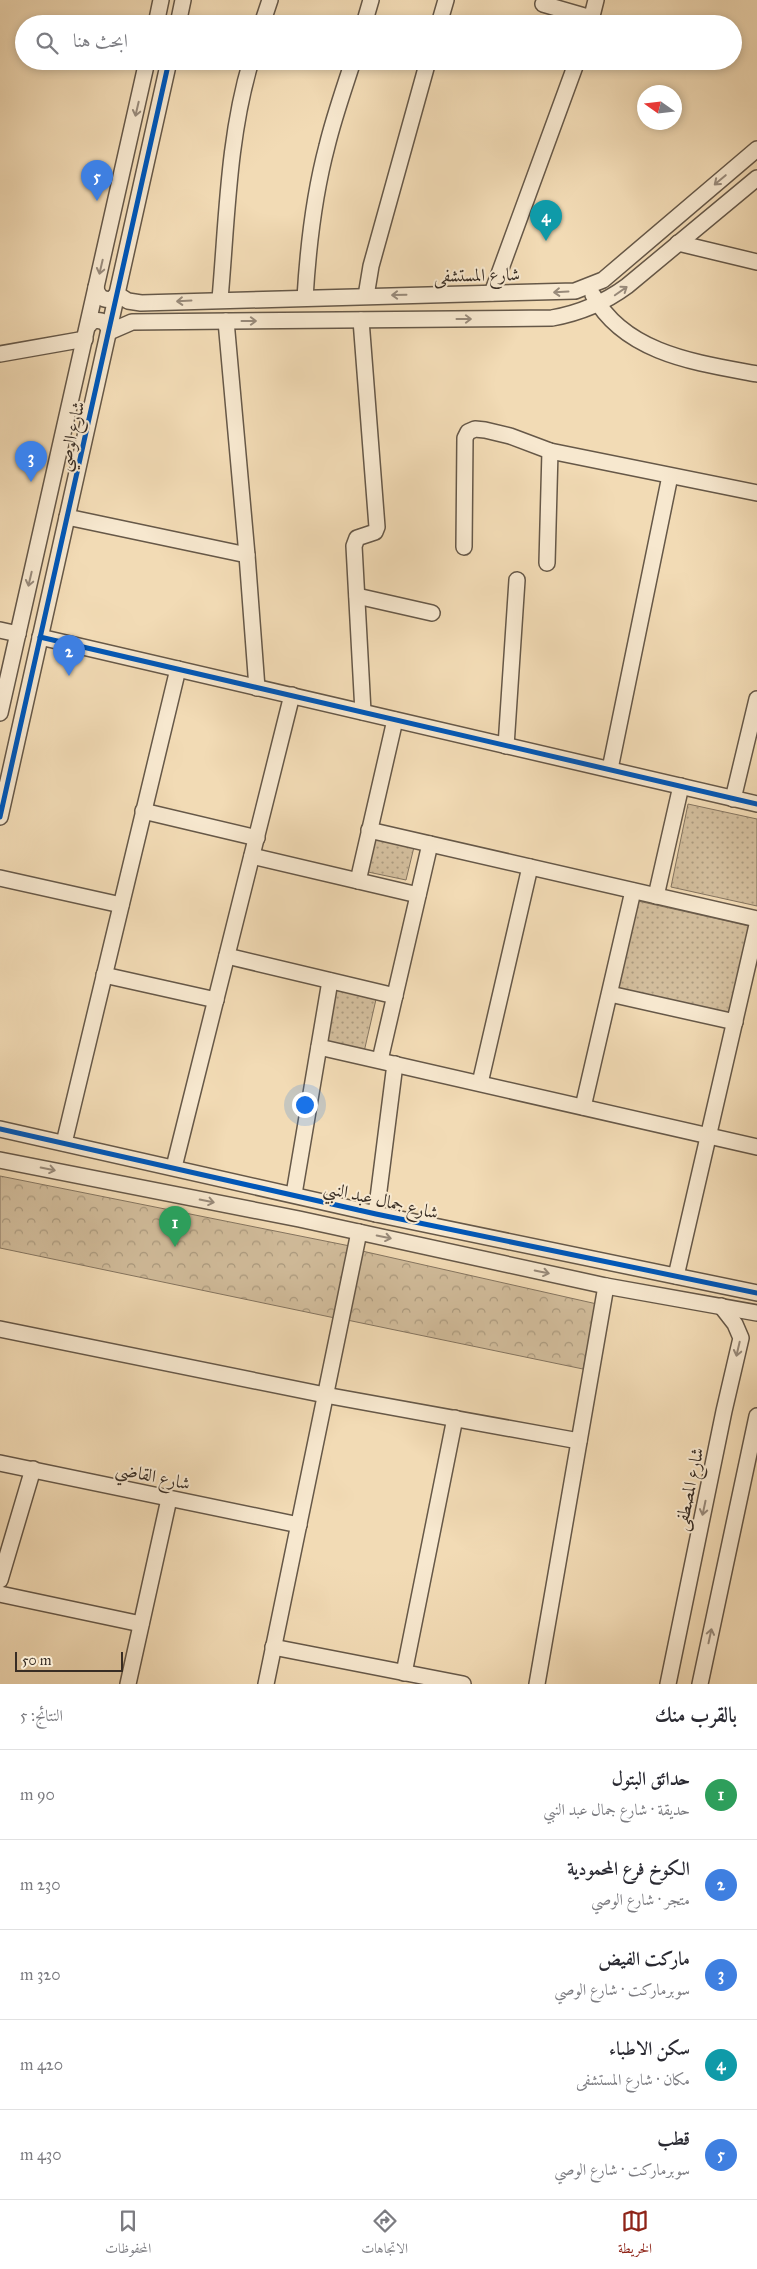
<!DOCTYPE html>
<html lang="ar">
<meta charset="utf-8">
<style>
body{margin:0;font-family:"IM FELL Great Primer",Amiri,serif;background:#f2f2f3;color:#2b2b33;direction:rtl}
.compass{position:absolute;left:637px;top:85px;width:45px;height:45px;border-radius:50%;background:#fff;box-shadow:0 2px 8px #0003;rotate:284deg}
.scale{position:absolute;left:15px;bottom:12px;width:108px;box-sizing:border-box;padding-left:5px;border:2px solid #382d24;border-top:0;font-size:14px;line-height:18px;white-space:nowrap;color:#382d24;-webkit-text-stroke:4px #f7e8cf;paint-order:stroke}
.you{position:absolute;left:304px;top:1104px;width:18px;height:18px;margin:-12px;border:4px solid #fff;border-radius:50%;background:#1a73e8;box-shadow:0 0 0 8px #1a73e833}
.badge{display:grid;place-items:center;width:32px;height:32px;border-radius:50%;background:#8f2418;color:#fff;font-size:16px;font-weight:700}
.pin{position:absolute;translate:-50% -41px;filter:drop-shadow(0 1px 2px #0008)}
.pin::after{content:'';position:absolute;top:26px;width:18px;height:15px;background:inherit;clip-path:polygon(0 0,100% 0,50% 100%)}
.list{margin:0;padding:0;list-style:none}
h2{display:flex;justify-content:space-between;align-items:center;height:65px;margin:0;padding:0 20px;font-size:21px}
h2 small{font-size:16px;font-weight:400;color:#7c7c81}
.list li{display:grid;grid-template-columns:32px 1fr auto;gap:15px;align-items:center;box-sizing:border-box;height:90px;padding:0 20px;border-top:1px solid #e1e1e2}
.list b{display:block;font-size:19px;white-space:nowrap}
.list p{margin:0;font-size:16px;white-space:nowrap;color:#7c7c81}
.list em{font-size:16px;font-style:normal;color:#7c7c81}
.icon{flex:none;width:28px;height:28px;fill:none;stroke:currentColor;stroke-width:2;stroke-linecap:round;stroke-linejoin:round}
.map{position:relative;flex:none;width:757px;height:1684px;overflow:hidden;direction:ltr}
.search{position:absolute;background:#fff;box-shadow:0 2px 8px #0003;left:15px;right:15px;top:15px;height:55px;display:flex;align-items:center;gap:12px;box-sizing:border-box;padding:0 18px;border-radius:28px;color:#7c7c81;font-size:19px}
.sheet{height:515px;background:#fff}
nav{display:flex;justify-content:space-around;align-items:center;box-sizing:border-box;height:70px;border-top:1px solid #e1e1e2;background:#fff;font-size:14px;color:#7c7c81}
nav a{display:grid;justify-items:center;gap:2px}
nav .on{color:#8f2418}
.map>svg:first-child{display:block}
.grass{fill:url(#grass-dots);stroke:#857560}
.park{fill:url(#park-crowns);stroke:#857560}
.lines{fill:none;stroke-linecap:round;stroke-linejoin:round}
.minor-casing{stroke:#665848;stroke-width:18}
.minor{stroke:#f7e8cf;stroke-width:15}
.cycleway-casing{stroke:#f7e8cf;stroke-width:8}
.cycleway{stroke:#0057b8;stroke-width:5}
.oneway{stroke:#988a7a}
.labels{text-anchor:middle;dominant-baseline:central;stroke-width:4;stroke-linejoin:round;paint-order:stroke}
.street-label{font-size:18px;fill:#382d24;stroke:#f7e8cf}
</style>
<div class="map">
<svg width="757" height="1684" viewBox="0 0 757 1684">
<defs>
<pattern id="grass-dots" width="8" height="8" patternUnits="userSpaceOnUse" patternTransform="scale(1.25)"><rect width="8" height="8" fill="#d2bd9c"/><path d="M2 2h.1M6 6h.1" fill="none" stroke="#ab9a7f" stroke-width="1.8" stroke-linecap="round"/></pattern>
<pattern id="park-crowns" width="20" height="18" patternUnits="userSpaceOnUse" patternTransform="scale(1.25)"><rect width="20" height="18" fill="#d2bd9c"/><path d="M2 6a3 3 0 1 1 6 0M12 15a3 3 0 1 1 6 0" fill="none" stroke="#ab9a7f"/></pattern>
</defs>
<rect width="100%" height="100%" fill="#f2dbb5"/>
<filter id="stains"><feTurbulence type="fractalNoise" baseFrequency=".004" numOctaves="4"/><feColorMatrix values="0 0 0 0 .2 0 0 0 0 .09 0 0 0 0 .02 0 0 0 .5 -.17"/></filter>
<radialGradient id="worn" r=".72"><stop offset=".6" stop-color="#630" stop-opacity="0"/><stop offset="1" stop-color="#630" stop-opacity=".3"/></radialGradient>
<!-- grass -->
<g class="grass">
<path d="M 688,804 L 757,819 L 757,906 L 671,887 Z"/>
<path d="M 375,838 L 414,847 L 406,880 L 368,872 Z"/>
<path d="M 638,901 L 749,926 L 730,1014 L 618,989 Z"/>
<path d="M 336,986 L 377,995 L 364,1052 L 323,1042 Z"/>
</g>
<!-- park -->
<g class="park">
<path d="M 0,1176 L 350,1246 L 335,1318 L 0,1248 Z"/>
<path d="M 362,1251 L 597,1304 L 583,1369 L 347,1320 Z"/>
</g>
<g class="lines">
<!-- minor casing -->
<g class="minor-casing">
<g id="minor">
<path d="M 543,4 L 591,18"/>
<path d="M 156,24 L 161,0"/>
<path d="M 178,24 L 183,0"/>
<path d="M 262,24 L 270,0"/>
<path d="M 364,24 L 371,0"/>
<path d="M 439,24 L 446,0"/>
<path d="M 590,24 L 596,0"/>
<path d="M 678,243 L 757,262"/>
<path d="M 96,287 C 97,296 103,301 112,299 L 117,294 L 128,301 L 141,303 L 575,291 L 603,280 L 757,149"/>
<path d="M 492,293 L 577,61"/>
<path d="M 593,295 C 625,354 698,363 757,374"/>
<path d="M 366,296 L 371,266 L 428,61"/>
<path d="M 305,298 C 308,247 314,195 327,146 C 334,117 344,89 353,61"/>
<path d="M 220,299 C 227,220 228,137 251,61"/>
<path d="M 361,320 L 377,527 L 375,532 L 357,538 L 354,546 L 363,712"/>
<path d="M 226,321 L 247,555 L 257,688"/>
<path d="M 88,326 L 93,321 C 102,319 108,323 109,332 L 132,322 L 552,318 C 580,313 604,303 627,286 L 757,178"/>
<path d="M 0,354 L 85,339"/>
<path d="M 67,517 L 247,555"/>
<path d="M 464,547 L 465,438 L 468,432 L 475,429 L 485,430 L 510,436 L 550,451 L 757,493"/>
<path d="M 547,563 L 550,451"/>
<path d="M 357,596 L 432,613"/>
<path d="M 0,630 L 18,634"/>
<path d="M 40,637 L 757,804"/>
<path d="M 0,713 L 147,61"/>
<path d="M 506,746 L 517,580"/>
<path d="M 610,769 L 670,476"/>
<path d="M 733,799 L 757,699"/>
<path d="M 143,811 L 257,838"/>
<path d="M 0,817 L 169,61"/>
<path d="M 369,830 L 757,919"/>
<path d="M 252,856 L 418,895"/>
<path d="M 0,878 L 121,905"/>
<path d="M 358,881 L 395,720"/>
<path d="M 656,896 L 681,786"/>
<path d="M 227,956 L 395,996"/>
<path d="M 104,975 L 216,1000"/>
<path d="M 610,994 L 735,1022"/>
<path d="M 319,1047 L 757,1147"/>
<path d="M 380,1060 L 430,844"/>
<path d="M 480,1083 L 530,867"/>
<path d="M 583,1107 L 633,891"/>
<path d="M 0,1129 L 376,1214 L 757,1293"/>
<path d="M 64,1143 L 178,669"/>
<path d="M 0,1160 L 299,1219 L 606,1286 L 757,1313"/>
<path d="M 174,1167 L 292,695"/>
<path d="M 294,1194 L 330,981"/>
<path d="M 376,1214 L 395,1064"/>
<path d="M 676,1276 L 757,925"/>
<path d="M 0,1329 L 325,1395 L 579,1441"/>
<path d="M 0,1463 L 299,1525"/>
<path d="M 0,1580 L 33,1469"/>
<path d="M 0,1594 L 141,1624"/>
<path d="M 273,1647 L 463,1684"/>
<path d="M 404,1673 L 455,1418"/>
<path d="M 128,1684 L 169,1499"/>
<path d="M 266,1684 L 359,1232"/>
<path d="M 537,1684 L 606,1286"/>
<path d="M 668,1684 L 724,1411 L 741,1338 L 735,1324 L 721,1306"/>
<path d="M 700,1684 L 757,1416"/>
</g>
</g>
<!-- minor -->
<use href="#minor" class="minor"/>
<!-- cycleway casing -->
<g class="cycleway-casing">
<g id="cycleway">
<path d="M 40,637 L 757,804"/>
<path d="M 0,817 L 169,61"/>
<path d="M 0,1129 L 376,1214 L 757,1293"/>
</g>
</g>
<!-- cycleway -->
<use href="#cycleway" class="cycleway"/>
</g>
<!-- one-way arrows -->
<defs><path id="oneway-shaft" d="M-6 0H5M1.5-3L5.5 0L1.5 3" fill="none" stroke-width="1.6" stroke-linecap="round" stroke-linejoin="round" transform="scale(1.25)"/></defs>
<g class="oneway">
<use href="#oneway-shaft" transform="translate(137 109) rotate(103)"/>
<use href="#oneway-shaft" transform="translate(720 180) rotate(140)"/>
<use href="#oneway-shaft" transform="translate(101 267) rotate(103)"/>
<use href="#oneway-shaft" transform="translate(621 291) rotate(-35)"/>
<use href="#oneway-shaft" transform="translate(561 292) rotate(177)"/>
<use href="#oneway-shaft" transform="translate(399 295) rotate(179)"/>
<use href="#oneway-shaft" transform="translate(184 301) rotate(177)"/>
<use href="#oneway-shaft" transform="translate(464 319)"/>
<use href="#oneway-shaft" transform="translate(249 321)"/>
<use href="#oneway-shaft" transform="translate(30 579) rotate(103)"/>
<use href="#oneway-shaft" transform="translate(48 1169) rotate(11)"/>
<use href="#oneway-shaft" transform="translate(207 1201) rotate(11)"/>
<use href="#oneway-shaft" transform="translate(384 1237) rotate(12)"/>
<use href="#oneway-shaft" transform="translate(542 1272) rotate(12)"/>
<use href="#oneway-shaft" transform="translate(738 1349) rotate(103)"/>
<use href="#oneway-shaft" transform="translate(704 1508) rotate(102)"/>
<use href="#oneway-shaft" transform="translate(710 1636) rotate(-78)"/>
</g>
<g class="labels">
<!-- street labels -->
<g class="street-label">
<text transform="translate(477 275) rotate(-1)">شارع المستشفى</text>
<text transform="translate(71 436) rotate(-77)">شارع الوصي</text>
<text transform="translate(381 1200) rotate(13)">شارع جمال عبد النبي</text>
<text transform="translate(153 1476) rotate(12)">شارع القاضي</text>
<text transform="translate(689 1489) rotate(-78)">شارع المصطفى</text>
</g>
</g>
<rect width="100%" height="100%" filter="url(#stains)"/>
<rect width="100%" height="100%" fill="url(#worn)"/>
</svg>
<svg class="compass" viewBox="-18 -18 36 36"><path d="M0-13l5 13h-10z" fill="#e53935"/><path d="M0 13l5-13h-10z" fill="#7c7c81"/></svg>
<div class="scale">50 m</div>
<div class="you"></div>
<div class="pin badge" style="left:175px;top:1247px;background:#2e9e5b">1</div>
<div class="pin badge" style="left:69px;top:676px;background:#3f7fe0">2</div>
<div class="pin badge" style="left:31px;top:482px;background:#3f7fe0">3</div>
<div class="pin badge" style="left:546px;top:241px;background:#0f9aa8">4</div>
<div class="pin badge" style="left:97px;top:201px;background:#3f7fe0">5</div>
<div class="search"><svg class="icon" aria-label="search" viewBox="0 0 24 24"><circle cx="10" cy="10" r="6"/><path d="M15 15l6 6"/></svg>ابحث هنا</div>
</div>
<section class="sheet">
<h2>بالقرب منك<small>النتائج: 5</small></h2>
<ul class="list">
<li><span class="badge" style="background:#2e9e5b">1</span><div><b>حدائق البتول</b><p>حديقة · شارع جمال عبد النبي</p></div><em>90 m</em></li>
<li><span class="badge" style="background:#3f7fe0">2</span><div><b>الكوخ فرع المحمودية</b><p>متجر · شارع الوصي</p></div><em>230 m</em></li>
<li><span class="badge" style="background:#3f7fe0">3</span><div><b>ماركت الفيض</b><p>سوبرماركت · شارع الوصي</p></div><em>320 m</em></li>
<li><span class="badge" style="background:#0f9aa8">4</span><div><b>سكن الاطباء</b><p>مكان · شارع المستشفى</p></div><em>420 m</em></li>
<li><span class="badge" style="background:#3f7fe0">5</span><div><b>قطب</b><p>سوبرماركت · شارع الوصي</p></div><em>430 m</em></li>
</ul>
</section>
<nav>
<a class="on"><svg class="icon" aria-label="map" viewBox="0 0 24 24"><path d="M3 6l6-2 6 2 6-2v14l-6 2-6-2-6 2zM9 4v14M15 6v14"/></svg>الخريطة</a>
<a><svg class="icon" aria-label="directions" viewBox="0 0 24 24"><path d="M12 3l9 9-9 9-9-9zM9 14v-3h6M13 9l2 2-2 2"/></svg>الاتجاهات</a>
<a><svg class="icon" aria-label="saved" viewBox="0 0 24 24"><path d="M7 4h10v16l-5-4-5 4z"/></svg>المحفوظات</a>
</nav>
